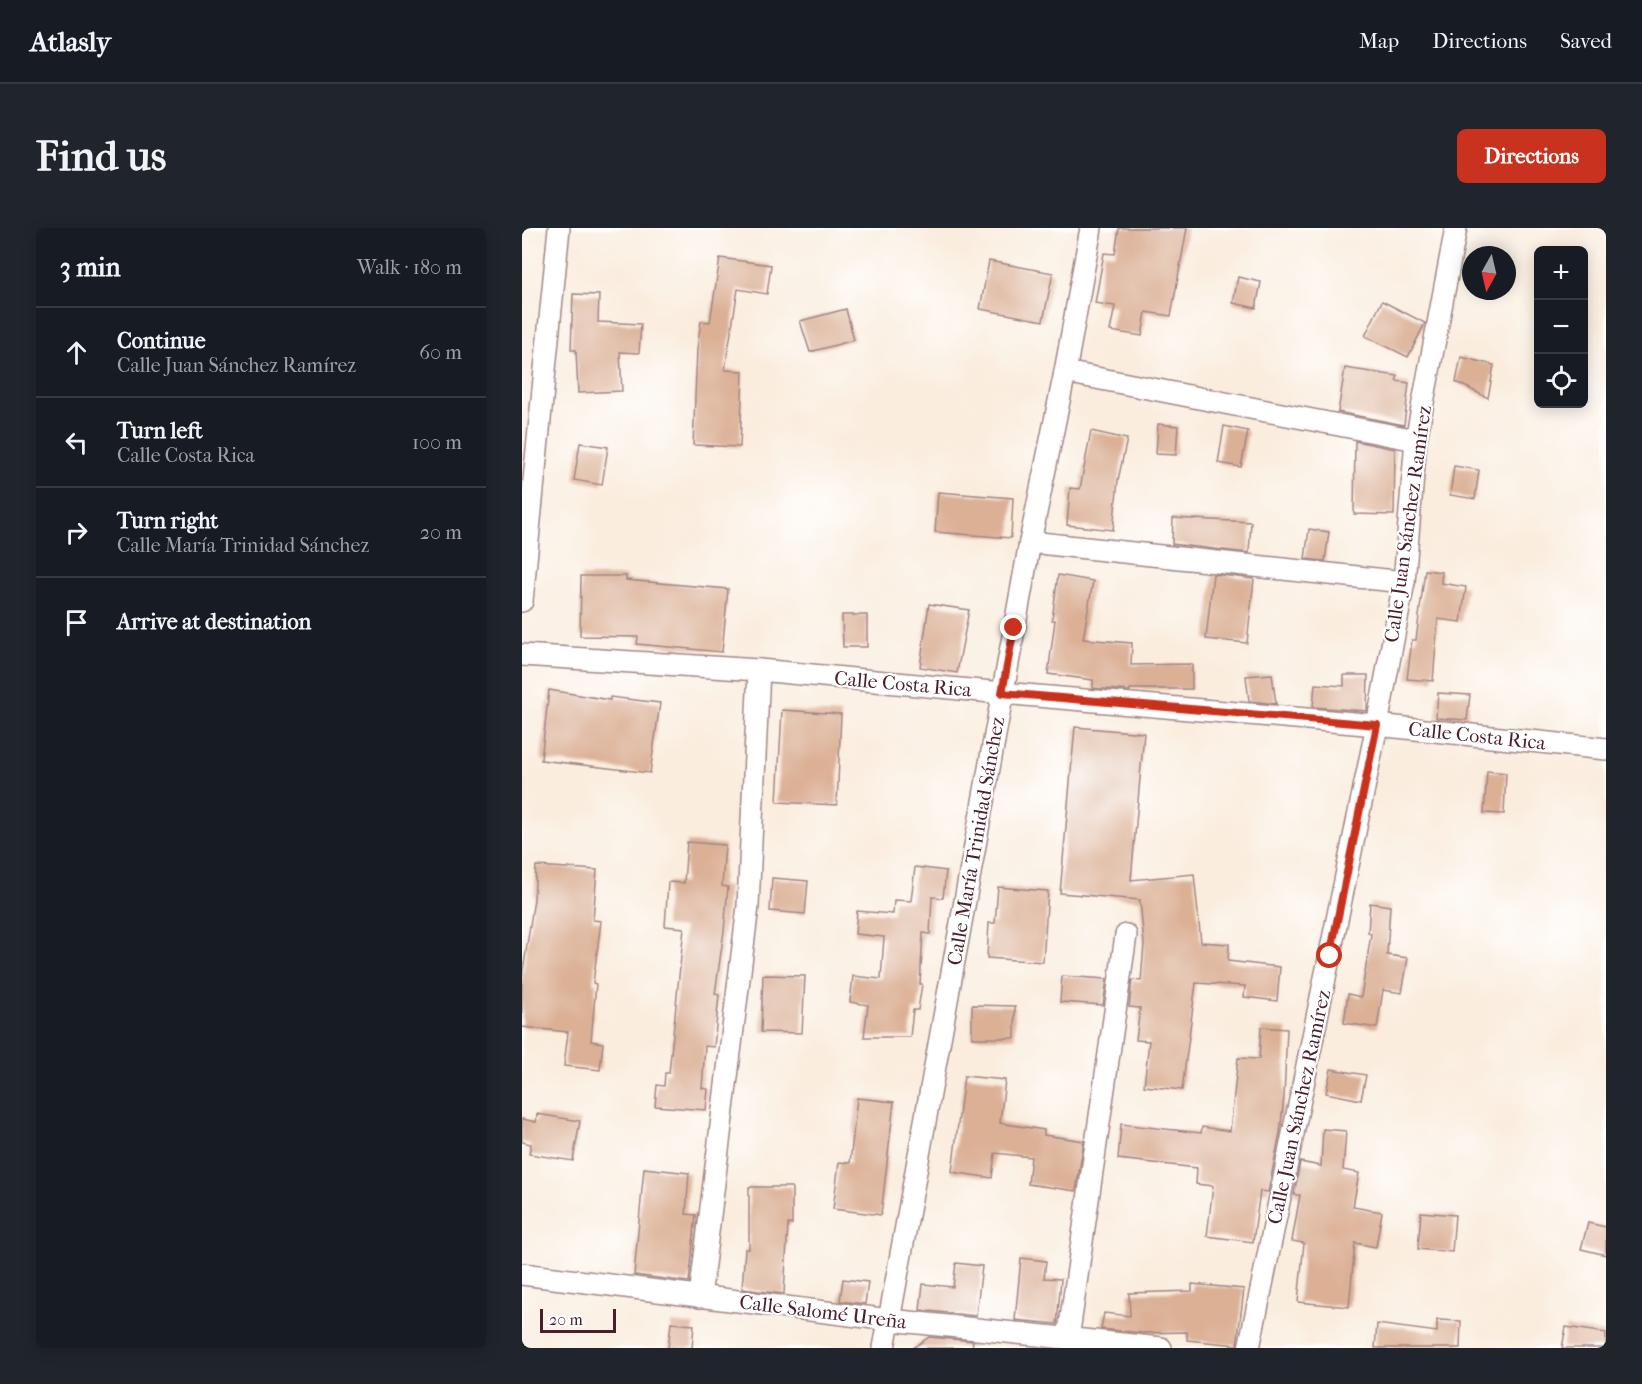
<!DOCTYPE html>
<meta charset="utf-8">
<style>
body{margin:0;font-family:"IM FELL French Canon",serif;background:#20242c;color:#f1f3f6}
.controls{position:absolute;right:18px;top:18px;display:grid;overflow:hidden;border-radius:9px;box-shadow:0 3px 15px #0003}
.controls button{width:54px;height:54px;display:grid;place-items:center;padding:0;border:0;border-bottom:2px solid #363941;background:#171b24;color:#f1f3f6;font:30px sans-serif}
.compass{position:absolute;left:940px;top:18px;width:54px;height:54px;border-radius:50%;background:#171b24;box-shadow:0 3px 15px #0003;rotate:188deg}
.scale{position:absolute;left:18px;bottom:15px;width:76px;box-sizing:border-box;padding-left:6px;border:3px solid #4a1f2b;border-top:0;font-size:16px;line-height:21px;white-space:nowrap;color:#4a1f2b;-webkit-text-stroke:4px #fff;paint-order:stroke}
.stop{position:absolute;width:18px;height:18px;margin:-14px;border:4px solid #c8321e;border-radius:50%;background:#fff}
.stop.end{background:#c8321e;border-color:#fff;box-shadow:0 2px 6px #0008}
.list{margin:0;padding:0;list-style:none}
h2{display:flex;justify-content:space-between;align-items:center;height:78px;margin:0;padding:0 24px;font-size:26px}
h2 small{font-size:20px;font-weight:400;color:#9ea1a6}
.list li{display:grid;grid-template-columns:39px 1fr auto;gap:18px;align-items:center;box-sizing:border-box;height:90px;padding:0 24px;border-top:2px solid #363941}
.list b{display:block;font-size:22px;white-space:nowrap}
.list p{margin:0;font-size:20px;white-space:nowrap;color:#9ea1a6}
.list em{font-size:20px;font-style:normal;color:#9ea1a6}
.icon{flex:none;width:33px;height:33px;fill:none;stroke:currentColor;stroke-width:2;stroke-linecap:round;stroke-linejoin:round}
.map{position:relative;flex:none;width:1084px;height:1120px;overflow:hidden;border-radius:9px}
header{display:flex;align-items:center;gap:36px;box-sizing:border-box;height:84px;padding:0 30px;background:#171b24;border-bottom:2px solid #363941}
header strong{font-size:28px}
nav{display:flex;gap:33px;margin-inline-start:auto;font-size:21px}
.intro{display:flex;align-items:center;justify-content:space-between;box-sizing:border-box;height:144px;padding:0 36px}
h1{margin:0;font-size:42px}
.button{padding:15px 27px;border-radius:9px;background:#c8321e;color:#fff;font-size:21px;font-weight:700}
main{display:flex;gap:36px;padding:0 36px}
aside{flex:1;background:#171b24;border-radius:9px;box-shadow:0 3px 15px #0003}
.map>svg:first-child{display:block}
.building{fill:#dbb095}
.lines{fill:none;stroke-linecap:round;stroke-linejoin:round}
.street-casing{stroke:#a28684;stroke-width:24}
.street{stroke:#fff;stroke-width:21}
.route{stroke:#c8321e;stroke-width:8}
.labels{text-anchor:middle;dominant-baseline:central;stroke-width:4.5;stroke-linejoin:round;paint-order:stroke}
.street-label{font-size:20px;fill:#4a1f2b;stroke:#fff}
</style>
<header>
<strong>Atlasly</strong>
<nav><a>Map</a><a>Directions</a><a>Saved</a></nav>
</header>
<div class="intro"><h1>Find us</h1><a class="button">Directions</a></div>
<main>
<aside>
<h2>3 min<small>Walk · 180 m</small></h2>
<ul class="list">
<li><svg class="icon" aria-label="ahead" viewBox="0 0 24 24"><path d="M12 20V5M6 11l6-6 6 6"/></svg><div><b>Continue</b><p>Calle Juan Sánchez Ramírez</p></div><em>60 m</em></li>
<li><svg class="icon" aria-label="left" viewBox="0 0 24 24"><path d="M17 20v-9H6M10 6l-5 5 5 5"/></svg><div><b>Turn left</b><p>Calle Costa Rica</p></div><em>100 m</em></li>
<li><svg class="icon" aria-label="right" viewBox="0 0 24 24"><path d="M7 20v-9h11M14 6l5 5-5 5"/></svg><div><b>Turn right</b><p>Calle María Trinidad Sánchez</p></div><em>20 m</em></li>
<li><svg class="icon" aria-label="arrive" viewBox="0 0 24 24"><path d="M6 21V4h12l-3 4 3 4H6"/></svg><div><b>Arrive at destination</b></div></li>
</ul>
</aside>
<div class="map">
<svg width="1084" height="1120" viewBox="0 0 1084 1120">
<rect width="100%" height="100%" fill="#fff"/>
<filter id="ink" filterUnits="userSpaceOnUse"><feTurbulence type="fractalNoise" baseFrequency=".0167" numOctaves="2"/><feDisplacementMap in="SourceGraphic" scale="12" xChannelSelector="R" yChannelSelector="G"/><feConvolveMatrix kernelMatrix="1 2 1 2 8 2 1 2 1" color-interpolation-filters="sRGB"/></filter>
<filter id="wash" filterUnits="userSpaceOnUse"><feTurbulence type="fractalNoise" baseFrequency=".008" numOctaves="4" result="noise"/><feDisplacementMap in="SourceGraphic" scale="24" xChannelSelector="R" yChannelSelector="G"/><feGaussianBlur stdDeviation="1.35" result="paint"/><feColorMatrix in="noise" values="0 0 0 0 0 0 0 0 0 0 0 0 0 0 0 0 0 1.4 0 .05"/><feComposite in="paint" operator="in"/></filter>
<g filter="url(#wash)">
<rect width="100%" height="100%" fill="#faedde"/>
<g id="blocks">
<!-- building -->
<g class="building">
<path d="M 597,0 L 665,0 L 649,88 L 624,84 L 620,108 L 588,103 L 593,78 L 573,75 L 582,25 L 593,26 Z"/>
<path d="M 198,30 L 249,37 L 245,66 L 216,61 L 203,142 L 221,143 L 218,219 L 171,217 L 175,121 L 179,93 L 188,94 Z"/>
<path d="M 467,33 L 531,45 L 521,93 L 458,81 Z"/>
<path d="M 716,49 L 739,54 L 734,80 L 711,75 Z"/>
<path d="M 51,66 L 77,67 L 76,94 L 119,96 L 117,125 L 98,124 L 100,163 L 56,165 L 54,122 L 49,122 Z"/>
<path d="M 860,73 L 903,95 L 886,129 L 843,108 Z"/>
<path d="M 324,81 L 332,112 L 288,124 L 278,93 Z"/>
<path d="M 939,129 L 972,137 L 966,170 L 934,154 Z"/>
<path d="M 823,140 L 876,148 L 874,153 L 887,155 L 882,197 L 816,184 Z"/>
<path d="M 636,196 L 656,198 L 654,227 L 634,226 Z"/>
<path d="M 702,198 L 726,203 L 719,239 L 696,235 Z"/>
<path d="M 569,203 L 605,211 L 596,252 L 591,302 L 545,297 L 548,260 L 558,261 Z"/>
<path d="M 833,213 L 873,221 L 872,287 L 832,286 Z"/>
<path d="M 58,215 L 86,219 L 80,257 L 52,252 Z"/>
<path d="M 932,238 L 957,242 L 953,271 L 928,267 Z"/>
<path d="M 416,264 L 491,270 L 489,310 L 413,304 Z"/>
<path d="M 651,290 L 729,294 L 727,325 L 650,316 Z"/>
<path d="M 787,301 L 807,304 L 803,333 L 783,331 Z"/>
<path d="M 903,342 L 920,344 L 919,355 L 944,359 L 939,394 L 916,391 L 911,453 L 885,451 L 890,412 L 894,412 Z"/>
<path d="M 691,346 L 732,351 L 725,415 L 684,411 Z"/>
<path d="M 536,347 L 571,353 L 561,411 L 610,415 L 609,437 L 670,436 L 670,461 L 608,461 L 608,463 L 571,460 L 571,452 L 526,446 L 533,392 L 530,392 Z"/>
<path d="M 59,348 L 104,348 L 104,352 L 206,361 L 200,424 L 115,416 L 116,409 L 58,408 Z"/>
<path d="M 407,376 L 447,382 L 435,445 L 398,439 Z"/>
<path d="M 320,387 L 345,387 L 345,419 L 321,419 Z"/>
<path d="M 750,446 L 754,476 L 727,473 L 724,448 Z"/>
<path d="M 822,447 L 846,447 L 845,483 L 791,479 L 793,456 L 822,458 Z"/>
<path d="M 27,462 L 88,472 L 88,469 L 138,475 L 128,545 L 19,532 Z"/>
<path d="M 916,465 L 948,467 L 945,492 L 914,490 Z"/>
<path d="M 260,482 L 319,486 L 315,577 L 255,574 Z"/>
<path d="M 553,499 L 622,505 L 609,652 L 672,646 L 679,714 L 707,716 L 706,733 L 758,739 L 755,773 L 722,769 L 723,758 L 674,755 L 660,862 L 622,858 L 627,813 L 614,812 L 618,780 L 607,779 L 610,752 L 619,753 L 622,716 L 618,672 L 538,665 Z"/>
<path d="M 965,543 L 984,545 L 982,586 L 962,585 Z"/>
<path d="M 165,614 L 203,617 L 200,658 L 206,659 L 202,703 L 193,766 L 197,767 L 192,819 L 183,818 L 180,860 L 186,861 L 184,882 L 133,878 L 135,857 L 142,858 L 143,845 L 147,845 L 162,700 L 143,698 L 146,654 L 162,655 Z"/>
<path d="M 14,638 L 75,642 L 71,692 L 79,693 L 71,755 L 74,756 L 69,813 L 81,815 L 78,842 L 42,838 L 46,804 L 0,799 L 0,750 L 12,671 Z"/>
<path d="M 393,639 L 424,643 L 421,670 L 410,669 L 408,706 L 401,705 L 398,756 L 400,756 L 396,782 L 391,782 L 388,809 L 342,809 L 346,777 L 328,774 L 331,748 L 359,751 L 362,709 L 333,706 L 335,683 L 371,686 L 372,672 L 389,673 Z"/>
<path d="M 250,650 L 286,653 L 283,686 L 248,683 Z"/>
<path d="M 476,659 L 526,663 L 521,734 L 465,730 L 467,695 L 473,695 Z"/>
<path d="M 848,675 L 868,678 L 865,727 L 886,730 L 880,765 L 861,762 L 855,800 L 822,795 L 826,766 L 839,769 L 849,706 L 846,705 Z"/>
<path d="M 241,747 L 283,748 L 280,805 L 239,804 Z"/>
<path d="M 540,748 L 585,751 L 581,777 L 538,774 Z"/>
<path d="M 450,777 L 493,778 L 493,810 L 450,810 Z"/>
<path d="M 739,799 L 765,801 L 762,869 L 758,905 L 746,964 L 738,963 L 731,1014 L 685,1008 L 691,958 L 674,956 L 675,940 L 596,931 L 599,896 L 679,905 L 680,899 L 708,903 L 716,830 L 737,831 Z"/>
<path d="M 809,841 L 844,847 L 839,872 L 804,865 Z"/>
<path d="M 442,848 L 483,852 L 478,895 L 522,902 L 522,907 L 562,913 L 554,963 L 506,956 L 509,929 L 473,925 L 470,950 L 430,944 Z"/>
<path d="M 335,870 L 372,874 L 359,987 L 311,981 L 317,934 L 328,935 Z"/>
<path d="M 15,886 L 58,893 L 51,933 L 7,926 L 9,916 L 0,914 L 0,891 L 14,894 Z"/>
<path d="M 801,901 L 824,903 L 821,942 L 837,945 L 831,979 L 860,984 L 854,1019 L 833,1015 L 827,1079 L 776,1074 L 782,1015 L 770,1013 L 778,967 L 772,967 L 778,934 L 799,938 Z"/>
<path d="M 122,940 L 167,945 L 164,986 L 174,987 L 167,1054 L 112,1047 Z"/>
<path d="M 227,959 L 270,959 L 270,996 L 266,996 L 262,1066 L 220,1061 L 223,1021 L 227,1021 Z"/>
<path d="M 899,984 L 933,987 L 930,1024 L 896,1021 Z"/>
<path d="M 1066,995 L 1084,999 L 1084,1027 L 1059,1021 Z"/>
<path d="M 499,1030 L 524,1033 L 522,1050 L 539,1051 L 535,1096 L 493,1092 Z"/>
<path d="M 434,1035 L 460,1038 L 454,1088 L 398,1082 L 401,1056 L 431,1059 Z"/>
<path d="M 321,1051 L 346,1054 L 343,1076 L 318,1073 Z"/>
<path d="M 670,1056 L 722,1061 L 715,1117 L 665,1112 L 665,1104 L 621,1105 L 579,1101 L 582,1085 L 608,1088 L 607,1065 L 670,1063 Z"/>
<path d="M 915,1092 L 939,1093 L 938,1120 L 853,1120 L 855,1096 L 915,1104 Z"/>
<path d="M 149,1095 L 172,1097 L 170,1120 L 146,1120 Z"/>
<path d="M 1044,1099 L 1084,1105 L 1084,1120 L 1040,1120 Z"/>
<path d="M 407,1109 L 451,1113 L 450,1120 L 391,1120 Z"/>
</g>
</g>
</g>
<g filter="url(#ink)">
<use href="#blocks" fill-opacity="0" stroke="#a28684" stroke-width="1.5"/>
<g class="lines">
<!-- street casing -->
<g class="street-casing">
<g id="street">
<path d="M 543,144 L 894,212"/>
<path d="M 508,314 L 882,354"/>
<path d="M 0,373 L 37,0"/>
<path d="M 0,427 L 237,442 L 480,465 L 855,497 L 1084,521"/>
<path d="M 0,1046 L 368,1092 L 639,1120"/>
<path d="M 178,1069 L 226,678 L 237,442"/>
<path d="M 546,1111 L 604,707"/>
<path d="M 362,1120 L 508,314 L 543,144 L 569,0"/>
<path d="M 727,1120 L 855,497 L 882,354 L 894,212 L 934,0"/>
</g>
</g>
<!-- street -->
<use href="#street" class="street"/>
</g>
</g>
<g class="lines" filter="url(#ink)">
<!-- route -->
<path class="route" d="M 492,400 L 480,465 L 855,497 L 808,728"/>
</g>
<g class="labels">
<!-- street labels -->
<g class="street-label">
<text transform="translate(886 296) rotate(-82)">Calle Juan Sánchez Ramírez</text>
<text transform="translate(381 456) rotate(5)">Calle Costa Rica</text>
<text transform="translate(955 508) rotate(6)">Calle Costa Rica</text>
<text transform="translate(454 613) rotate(-80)">Calle María Trinidad Sánchez</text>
<text transform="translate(777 879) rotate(-78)">Calle Juan Sánchez Ramírez</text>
<text transform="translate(301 1084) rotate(7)">Calle Salomé Ureña</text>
</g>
</g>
</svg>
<div class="controls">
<button>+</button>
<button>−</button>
<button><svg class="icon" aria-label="locate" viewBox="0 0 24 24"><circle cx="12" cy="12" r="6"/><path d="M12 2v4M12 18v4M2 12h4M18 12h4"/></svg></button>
</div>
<svg class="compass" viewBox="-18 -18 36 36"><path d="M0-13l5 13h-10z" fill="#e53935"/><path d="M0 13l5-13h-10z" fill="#9ea1a6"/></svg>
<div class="scale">20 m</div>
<div class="stop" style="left:808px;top:728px"></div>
<div class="stop end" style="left:492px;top:400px"></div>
</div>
</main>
